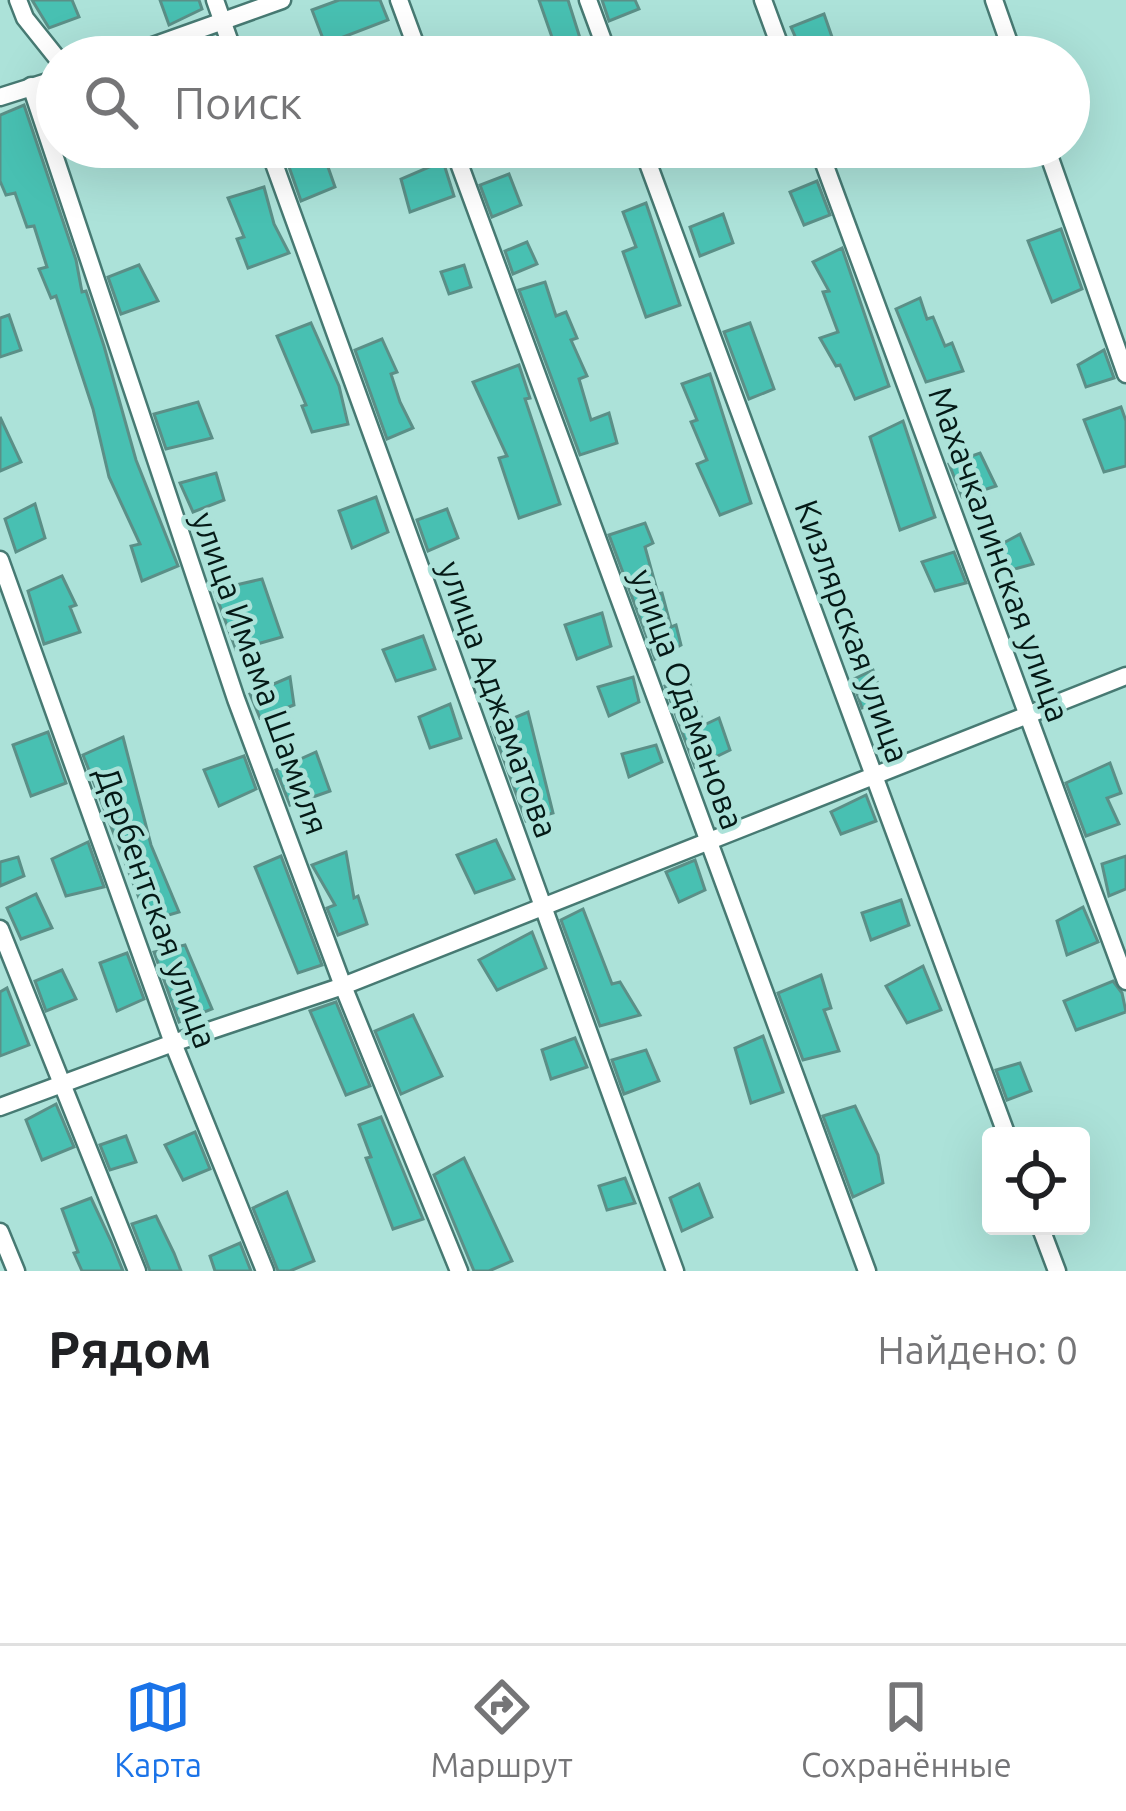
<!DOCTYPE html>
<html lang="ru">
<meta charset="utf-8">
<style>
body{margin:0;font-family:Ubuntu,sans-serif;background:#f6f6f6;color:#202124}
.controls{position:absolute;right:36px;bottom:36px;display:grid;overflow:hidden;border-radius:12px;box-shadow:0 12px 48px #0002}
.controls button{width:108px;height:108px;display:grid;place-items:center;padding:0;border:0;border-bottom:3px solid #e0e0e0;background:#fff;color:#202124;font:60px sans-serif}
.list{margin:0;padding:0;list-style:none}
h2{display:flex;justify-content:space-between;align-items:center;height:156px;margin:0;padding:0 48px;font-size:51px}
h2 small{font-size:39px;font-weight:400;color:#757577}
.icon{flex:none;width:66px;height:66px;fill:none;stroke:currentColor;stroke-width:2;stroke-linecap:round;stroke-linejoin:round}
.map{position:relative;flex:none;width:1126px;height:1271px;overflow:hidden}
.search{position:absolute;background:#fff;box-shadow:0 12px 48px #0002;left:36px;right:36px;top:36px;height:132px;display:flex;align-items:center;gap:30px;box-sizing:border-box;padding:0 42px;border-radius:66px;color:#757577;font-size:45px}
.sheet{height:372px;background:#fff}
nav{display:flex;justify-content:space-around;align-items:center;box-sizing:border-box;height:168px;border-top:3px solid #e0e0e0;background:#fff;font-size:33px;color:#757577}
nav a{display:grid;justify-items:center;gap:6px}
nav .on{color:#1a73e8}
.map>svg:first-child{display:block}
.building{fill:#48c0b2;stroke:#5b8f87;stroke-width:3}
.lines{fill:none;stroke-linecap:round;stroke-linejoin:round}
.minor-casing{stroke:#477a73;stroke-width:21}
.minor{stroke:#fff;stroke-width:16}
.labels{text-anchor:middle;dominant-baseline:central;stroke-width:9;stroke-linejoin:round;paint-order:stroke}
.street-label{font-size:33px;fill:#051a17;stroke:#ace2d9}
</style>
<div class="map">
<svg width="1126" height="1271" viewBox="0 0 1126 1271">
<rect width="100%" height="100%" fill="#ace2d9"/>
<!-- building -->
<g class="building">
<path d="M 32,0 L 72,0 L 79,17 L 49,28 Z"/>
<path d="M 160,0 L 199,0 L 202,9 L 169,25 Z"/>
<path d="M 339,0 L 380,0 L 388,20 L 325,44 L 312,10 Z"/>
<path d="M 539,0 L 568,0 L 586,57 L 552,57 L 548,44 L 554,43 Z"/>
<path d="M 602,0 L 635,0 L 639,9 L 609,21 Z"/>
<path d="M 824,14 L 832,37 L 801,50 L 791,27 Z"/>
<path d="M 24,105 L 76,260 L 82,292 L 86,291 L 104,346 L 136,460 L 178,566 L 142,581 L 131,546 L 140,544 L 109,477 L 93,409 L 56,296 L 51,298 L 39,269 L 47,267 L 34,226 L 27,227 L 15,193 L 6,195 L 0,181 L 0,115 Z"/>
<path d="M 208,147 L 255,147 L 256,151 L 216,166 Z"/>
<path d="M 282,147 L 321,147 L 335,187 L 301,201 Z"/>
<path d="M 443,161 L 454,196 L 410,212 L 401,179 Z"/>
<path d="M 509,174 L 521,205 L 492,217 L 480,185 Z"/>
<path d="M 817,181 L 830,215 L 804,225 L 790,192 Z"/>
<path d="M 264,187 L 274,224 L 289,253 L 248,268 L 237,239 L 244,237 L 228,198 Z"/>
<path d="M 646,203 L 680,305 L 646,317 L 623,252 L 636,247 L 623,212 Z"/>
<path d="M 723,214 L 733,243 L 700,256 L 690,227 Z"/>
<path d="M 1061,229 L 1082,289 L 1052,302 L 1028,241 Z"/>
<path d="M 527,242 L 537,264 L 513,274 L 505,251 Z"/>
<path d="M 842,248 L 889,386 L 855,399 L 840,365 L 836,366 L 820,338 L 838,332 L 823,292 L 829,291 L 813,262 Z"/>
<path d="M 139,265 L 158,301 L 121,314 L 108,277 Z"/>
<path d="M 464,265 L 471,287 L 449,294 L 441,272 Z"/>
<path d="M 545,282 L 556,316 L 566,312 L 577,338 L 571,340 L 587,376 L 579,379 L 591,420 L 609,413 L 617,443 L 580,455 L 519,290 Z"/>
<path d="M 920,298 L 927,319 L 933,317 L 945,346 L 952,343 L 963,371 L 926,382 L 896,309 Z"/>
<path d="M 9,315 L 21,350 L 0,357 L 0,318 Z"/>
<path d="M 311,323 L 339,386 L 348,424 L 312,432 L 302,406 L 306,405 L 277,336 Z"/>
<path d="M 750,323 L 774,389 L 749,399 L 724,332 Z"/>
<path d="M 382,339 L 397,372 L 391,374 L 400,402 L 413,428 L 387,439 L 355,350 Z"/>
<path d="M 1104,350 L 1114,378 L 1086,387 L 1078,365 Z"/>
<path d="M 519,365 L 530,398 L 525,399 L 560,504 L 519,518 L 499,458 L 507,456 L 473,382 Z"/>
<path d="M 710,374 L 751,503 L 720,515 L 697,464 L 707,460 L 691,422 L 697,420 L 682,384 Z"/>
<path d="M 198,402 L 212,438 L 166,449 L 154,414 Z"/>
<path d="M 1121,407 L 1126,421 L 1126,466 L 1104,472 L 1084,420 Z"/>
<path d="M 0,417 L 21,462 L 0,471 Z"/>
<path d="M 903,421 L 935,517 L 900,530 L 870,437 Z"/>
<path d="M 980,453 L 996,486 L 962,497 L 949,464 Z"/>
<path d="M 216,473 L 224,500 L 193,512 L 180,483 Z"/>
<path d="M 376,497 L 388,532 L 352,548 L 339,511 Z"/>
<path d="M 35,504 L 45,538 L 16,552 L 5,519 Z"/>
<path d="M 447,509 L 458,538 L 428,551 L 417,520 Z"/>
<path d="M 645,523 L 653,543 L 645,547 L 658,594 L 662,593 L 671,627 L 676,625 L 681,645 L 655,659 L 609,535 Z"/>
<path d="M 1020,534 L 1033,564 L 996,574 L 987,552 Z"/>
<path d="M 954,552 L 966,583 L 935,591 L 922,562 Z"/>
<path d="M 62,576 L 76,605 L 70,607 L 80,632 L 44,644 L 28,591 Z"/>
<path d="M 262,579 L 282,637 L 236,650 L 214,590 Z"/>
<path d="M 602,613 L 611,646 L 577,659 L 565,625 Z"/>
<path d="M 423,636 L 435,669 L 396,681 L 383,650 Z"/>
<path d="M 873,670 L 884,702 L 862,708 L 852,680 Z"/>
<path d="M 290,677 L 294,705 L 260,718 L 250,694 Z"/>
<path d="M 633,677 L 639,702 L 609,716 L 598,687 Z"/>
<path d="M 688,678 L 704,725 L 719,718 L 730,750 L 695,767 L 665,686 Z"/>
<path d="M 450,704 L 461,738 L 430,748 L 419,717 Z"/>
<path d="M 528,712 L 553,813 L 526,821 L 492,727 Z"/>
<path d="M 48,732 L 66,783 L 31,796 L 13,745 Z"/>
<path d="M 123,737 L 151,845 L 179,912 L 148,921 L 83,755 Z"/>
<path d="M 656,745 L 662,762 L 629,777 L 622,754 Z"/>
<path d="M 316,752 L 330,791 L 290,805 L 276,770 Z"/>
<path d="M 244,756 L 256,789 L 219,806 L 204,770 Z"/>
<path d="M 1110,763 L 1121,793 L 1107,798 L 1119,824 L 1086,836 L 1066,783 Z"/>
<path d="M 866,795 L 876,821 L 841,834 L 831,812 Z"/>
<path d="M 496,840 L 514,879 L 475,893 L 457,855 Z"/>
<path d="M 88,842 L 104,887 L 66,896 L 52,859 Z"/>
<path d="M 346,852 L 354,898 L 358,896 L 367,924 L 338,935 L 327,908 L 335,905 L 312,865 Z"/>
<path d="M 281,856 L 322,965 L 298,973 L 255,867 Z"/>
<path d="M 1126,856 L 1126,889 L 1109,896 L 1102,864 Z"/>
<path d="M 18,857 L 24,876 L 0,886 L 0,862 Z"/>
<path d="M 695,860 L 705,890 L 679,902 L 666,872 Z"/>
<path d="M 36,894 L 52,928 L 21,939 L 7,908 Z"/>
<path d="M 901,900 L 909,925 L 871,940 L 862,913 Z"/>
<path d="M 1083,907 L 1098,942 L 1067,955 L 1057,921 Z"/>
<path d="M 583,909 L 612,984 L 620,982 L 640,1015 L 600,1026 L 561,920 Z"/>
<path d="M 532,932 L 546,968 L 497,990 L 479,960 Z"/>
<path d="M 185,945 L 212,1009 L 179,1022 L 154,952 Z"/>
<path d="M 127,953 L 144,999 L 117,1011 L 100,963 Z"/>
<path d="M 923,966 L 941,1010 L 907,1023 L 886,986 Z"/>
<path d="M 62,970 L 76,999 L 46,1011 L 35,981 Z"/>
<path d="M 821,975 L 831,1008 L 824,1010 L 839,1051 L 803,1060 L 778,993 Z"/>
<path d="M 1113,981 L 1122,993 L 1126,1012 L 1076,1030 L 1064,1001 Z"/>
<path d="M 7,988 L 29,1045 L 0,1056 L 0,992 Z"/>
<path d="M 336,1002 L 370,1086 L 346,1095 L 310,1011 Z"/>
<path d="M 413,1015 L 442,1076 L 401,1094 L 375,1031 Z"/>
<path d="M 763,1036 L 783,1092 L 751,1103 L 735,1048 Z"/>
<path d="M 575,1038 L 587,1067 L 551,1079 L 542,1050 Z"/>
<path d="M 646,1050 L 659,1081 L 624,1094 L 612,1060 Z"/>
<path d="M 1020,1063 L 1031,1091 L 1007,1100 L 996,1070 Z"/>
<path d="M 56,1104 L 74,1147 L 42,1160 L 26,1120 Z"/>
<path d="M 855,1106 L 878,1155 L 883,1183 L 853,1197 L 823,1116 Z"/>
<path d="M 381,1117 L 423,1219 L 393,1229 L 366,1158 L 371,1157 L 359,1125 Z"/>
<path d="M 195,1132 L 210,1169 L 183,1180 L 165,1145 Z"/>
<path d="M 126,1136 L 136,1162 L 110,1170 L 100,1145 Z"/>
<path d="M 464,1158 L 512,1261 L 489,1271 L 474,1271 L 434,1175 Z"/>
<path d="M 625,1178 L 635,1203 L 607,1210 L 599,1186 Z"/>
<path d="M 699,1184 L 712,1217 L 682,1231 L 670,1198 Z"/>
<path d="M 287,1192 L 314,1261 L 290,1271 L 278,1271 L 253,1208 Z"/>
<path d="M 91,1198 L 111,1241 L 123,1271 L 82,1271 L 74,1253 L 78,1252 L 62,1209 Z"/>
<path d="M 156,1216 L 174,1253 L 181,1271 L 150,1271 L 132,1224 Z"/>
<path d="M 240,1243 L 251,1271 L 215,1271 L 210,1256 Z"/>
</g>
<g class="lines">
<!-- minor casing -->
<g class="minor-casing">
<g id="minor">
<path d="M 18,0 L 25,18 L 57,58"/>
<path d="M 215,0 L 235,57"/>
<path d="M 399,0 L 420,57"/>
<path d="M 588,0 L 609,57"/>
<path d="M 763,0 L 784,57"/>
<path d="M 994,0 L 1014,57"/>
<path d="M 122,57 L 282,0"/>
<path d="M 31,86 L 236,699 L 343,986 L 459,1271"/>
<path d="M 0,97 L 57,79"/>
<path d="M 268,147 L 675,1271"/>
<path d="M 453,147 L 867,1271"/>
<path d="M 642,147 L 1007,1136"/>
<path d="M 818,147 L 1126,981"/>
<path d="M 1046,147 L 1126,374"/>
<path d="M 0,560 L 173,1043 L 265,1271"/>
<path d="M 0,929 L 137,1271"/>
<path d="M 0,1107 L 173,1043 L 343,986 L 1126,676"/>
<path d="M 1040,1226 L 1057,1271"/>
<path d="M 0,1232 L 16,1271"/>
</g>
</g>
<!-- minor -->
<use href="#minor" class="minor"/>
</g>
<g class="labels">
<!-- street labels -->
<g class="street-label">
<text transform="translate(1000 554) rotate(70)">Махачкалинская улица</text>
<text transform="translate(853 631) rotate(70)">Кизлярская улица</text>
<text transform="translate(261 673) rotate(70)">улица Имама Шамиля</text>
<text transform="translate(499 699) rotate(70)">улица Аджаматова</text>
<text transform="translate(688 699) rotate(70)">улица Одаманова</text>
<text transform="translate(157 907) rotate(70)">Дербентская улица</text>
</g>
</g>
</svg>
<div class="controls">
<button><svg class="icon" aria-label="locate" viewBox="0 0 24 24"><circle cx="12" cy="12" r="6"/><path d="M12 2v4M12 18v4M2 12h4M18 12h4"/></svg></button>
</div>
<div class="search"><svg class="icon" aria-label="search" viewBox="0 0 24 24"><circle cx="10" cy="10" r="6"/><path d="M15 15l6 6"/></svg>Поиск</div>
</div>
<section class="sheet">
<h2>Рядом<small>Найдено: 0</small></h2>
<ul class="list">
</ul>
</section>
<nav>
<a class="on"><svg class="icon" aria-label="map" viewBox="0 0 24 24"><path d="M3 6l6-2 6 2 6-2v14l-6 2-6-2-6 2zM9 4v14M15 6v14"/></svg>Карта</a>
<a><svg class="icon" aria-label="directions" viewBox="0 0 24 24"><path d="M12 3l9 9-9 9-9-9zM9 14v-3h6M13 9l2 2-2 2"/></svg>Маршрут</a>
<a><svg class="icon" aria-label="saved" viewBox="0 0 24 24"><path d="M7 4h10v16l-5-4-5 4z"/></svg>Сохранённые</a>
</nav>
